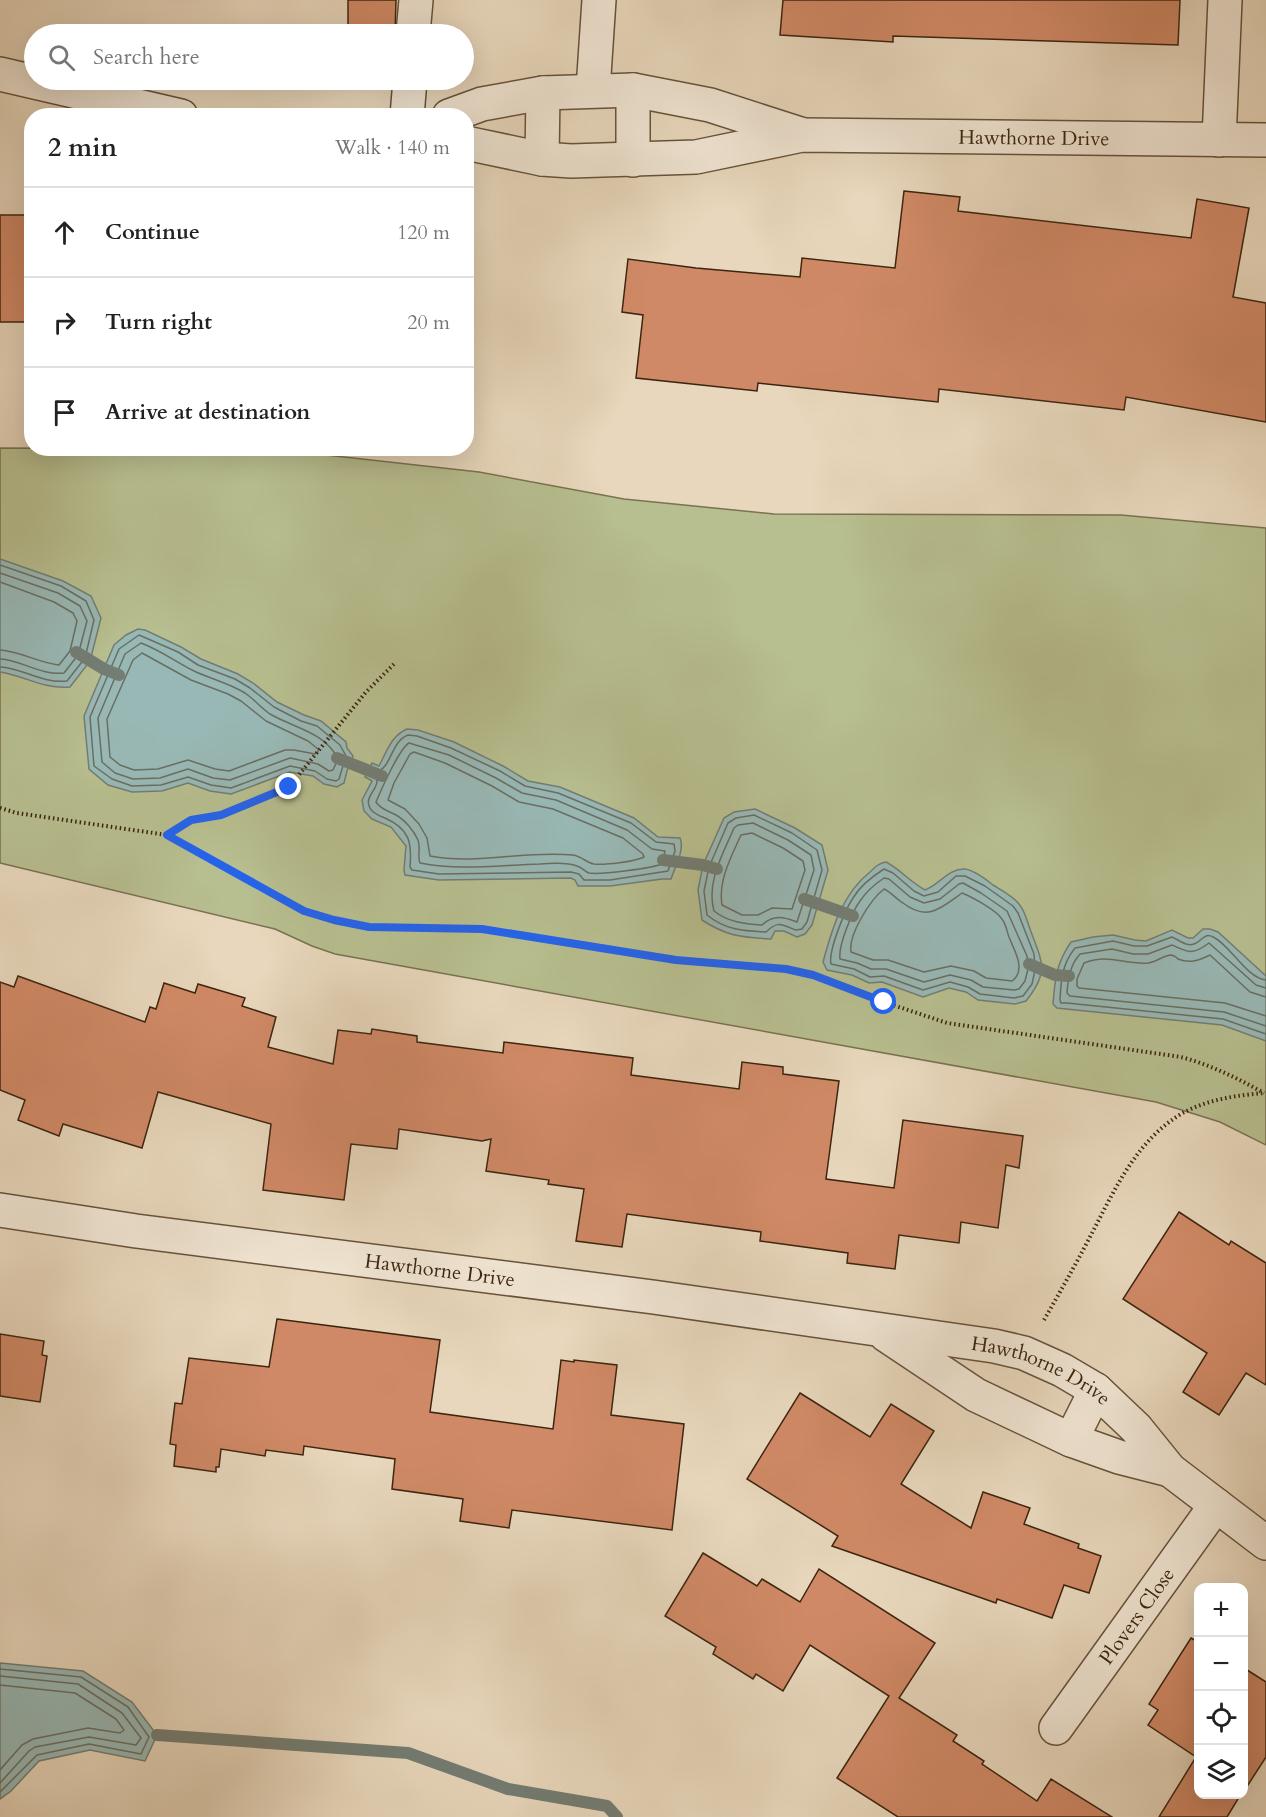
<!DOCTYPE html>
<meta charset="utf-8">
<style>
body{margin:0;font-family:Cardo,serif;background:#f6f6f6;color:#222}
.controls{position:absolute;right:18px;bottom:18px;display:grid;overflow:hidden;border-radius:12px;box-shadow:0 6px 24px #0002}
.controls button{width:54px;height:54px;display:grid;place-items:center;padding:0;border:0;border-bottom:2px solid #e0e0e0;background:#fff;color:#222;font:30px sans-serif}
.stop{position:absolute;width:18px;height:18px;margin:-14px;border:4px solid #2563eb;border-radius:50%;background:#fff}
.stop.end{background:#2563eb;border-color:#fff;box-shadow:0 2px 6px #0008}
.list{margin:0;padding:0;list-style:none}
h2{display:flex;justify-content:space-between;align-items:center;height:78px;margin:0;padding:0 24px;font-size:26px}
h2 small{font-size:20px;font-weight:400;color:#767676}
.list li{display:grid;grid-template-columns:39px 1fr auto;gap:18px;align-items:center;box-sizing:border-box;height:90px;padding:0 24px;border-top:2px solid #e0e0e0}
.list b{display:block;font-size:22px;white-space:nowrap}
.list em{font-size:20px;font-style:normal;color:#767676}
.icon{flex:none;width:33px;height:33px;fill:none;stroke:currentColor;stroke-width:2;stroke-linecap:round;stroke-linejoin:round}
.map{position:relative;flex:none;width:1266px;height:1817px;overflow:hidden}
.search{position:absolute;background:#fff;box-shadow:0 6px 24px #0002;left:24px;top:24px;width:450px;height:66px;display:flex;align-items:center;gap:15px;box-sizing:border-box;padding:0 21px;border-radius:33px;color:#767676;font-size:22px}
.panel{position:absolute;background:#fff;box-shadow:0 6px 24px #0002;left:24px;top:108px;width:450px;height:348px;border-radius:24px}
.map>svg:first-child{display:block}
.green{fill:#b7be8f;stroke:#7a7250;stroke-width:1.5}
.water{fill:#98b8b5;stroke:#737d73;stroke-width:1.5}
.lines{fill:none;stroke-linecap:round;stroke-linejoin:round}
.shore{stroke:#6a6e62;stroke-width:1.5}
.stream{stroke:#737d73;stroke-width:12}
.building{fill:#d08966;stroke:#3c2510;stroke-width:1.5}
.minor-casing{stroke:#67523b;stroke-width:36}
.path{stroke:#3c2510;stroke-width:4;stroke-dasharray:1.5 3;stroke-linecap:butt}
.minor{stroke:#f0e5d3;stroke-width:33}
.route{stroke:#2563eb;stroke-width:8}
.labels{text-anchor:middle;dominant-baseline:central;stroke-width:4.5;stroke-linejoin:round;paint-order:stroke}
.street-label{font-size:20px;fill:#3c2510;stroke:#f0e5d3}
</style>
<div class="map">
<svg width="1266" height="1817" viewBox="0 0 1266 1817">
<rect width="100%" height="100%" fill="#e8d7bc"/>
<filter id="stains"><feTurbulence type="fractalNoise" baseFrequency=".00333" numOctaves="4"/><feColorMatrix values="0 0 0 0 .2 0 0 0 0 .09 0 0 0 0 .02 0 0 0 .5 -.17"/></filter>
<radialGradient id="worn" r=".72"><stop offset=".6" stop-color="#630" stop-opacity="0"/><stop offset="1" stop-color="#630" stop-opacity=".3"/></radialGradient>
<!-- green -->
<path class="green" d="M 0,448 L 272,449 L 479,472 L 624,499 L 774,514 L 1121,515 L 1266,528 L 1266,1145 L 1220,1122 L 1156,1102 L 335,954 L 312,946 L 275,929 L 0,863 Z"/>
<!-- water -->
<g class="water">
<path d="M 0,559 L 63,581 L 91,596 L 101,618 L 90,661 L 70,687 C 41,689 26,676 0,672 Z"/>
<path d="M 138,629 L 145,630 L 181,647 L 201,659 L 238,674 L 253,683 L 277,702 L 304,715 L 321,721 L 346,742 L 347,748 L 353,756 L 347,771 L 344,783 L 337,787 L 324,784 L 313,776 L 290,772 L 231,794 L 210,791 L 188,783 L 162,791 L 132,792 L 108,785 L 89,769 L 84,716 L 114,645 L 126,635 Z"/>
<path d="M 407,729 L 418,730 L 454,742 L 503,766 L 528,781 L 560,787 L 634,818 L 658,837 L 680,838 C 685,850 675,867 671,879 L 662,879 L 610,886 L 578,886 L 575,880 L 571,878 L 439,880 L 405,875 L 404,870 L 406,846 L 391,827 L 372,819 L 364,811 L 362,800 L 372,781 L 365,777 L 372,763 L 379,766 C 387,751 391,736 407,729 Z"/>
<path d="M 755,809 L 795,828 L 822,845 L 828,870 L 812,925 L 805,934 L 797,937 L 784,931 L 775,931 L 771,939 C 742,937 728,937 702,920 L 698,890 L 703,865 L 724,818 L 734,812 Z"/>
<path d="M 886,862 C 900,869 910,882 925,890 C 939,885 949,868 965,869 C 973,870 986,879 993,885 C 1001,890 1013,896 1019,904 C 1025,911 1027,921 1030,929 C 1042,962 1050,971 1026,1001 L 1015,1004 L 978,1000 L 966,992 L 949,988 L 923,997 L 882,982 L 869,983 L 852,975 L 827,970 L 823,962 C 832,929 842,894 870,872 C 875,867 879,863 886,862 Z"/>
<path d="M 1203,929 L 1210,929 L 1218,932 L 1266,976 L 1266,1041 L 1222,1025 L 1066,1009 L 1057,1008 L 1053,1004 C 1055,979 1056,964 1071,942 L 1093,937 L 1113,935 L 1135,940 L 1146,941 L 1172,930 L 1188,938 L 1193,938 Z"/>
<path d="M 0,1663 L 83,1671 L 132,1702 L 157,1735 L 145,1761 L 90,1750 L 39,1761 L 11,1791 L 0,1799 Z"/>
</g>
<g class="lines">
<!-- shore -->
<g class="shore">
<path d="M 0,565 L 61,586 L 86,601 L 94,620 L 85,658 L 67,681 C 42,684 23,668 0,667"/>
<path d="M 0,573 L 58,593 L 80,606 L 87,621 L 78,655 L 64,673 C 41,676 22,660 0,659"/>
<path d="M 0,582 L 54,602 L 73,613 L 77,621 L 70,651 L 59,665 C 39,663 20,651 0,650"/>
<path d="M 139,635 L 178,652 L 198,665 L 235,679 L 250,688 L 274,707 L 301,721 L 317,726 L 340,745 L 346,756 L 339,779 L 336,781 L 327,779 L 315,771 L 290,766 L 231,788 L 211,785 L 188,777 L 161,785 L 132,786 L 112,779 L 94,766 L 90,717 L 119,649 Z"/>
<path d="M 141,643 C 160,650 176,662 194,671 C 211,679 229,683 245,693 C 254,699 261,708 270,714 C 294,728 325,732 338,759 L 333,770 L 329,771 L 318,764 L 290,758 L 230,780 L 213,778 L 188,769 L 160,778 L 133,779 L 115,773 L 102,762 L 98,718 L 125,654 Z"/>
<path d="M 142,653 L 191,680 L 228,694 L 241,701 L 266,721 L 308,741 L 318,749 L 318,752 L 315,754 L 294,750 L 285,750 L 229,771 L 215,769 L 188,760 L 158,769 L 134,770 L 120,765 L 110,757 L 107,719 L 133,660 Z"/>
<path d="M 408,735 L 417,736 L 451,748 L 500,771 L 525,786 L 558,793 L 631,823 L 656,842 L 674,844 L 675,851 L 668,871 L 610,880 L 584,880 L 579,874 L 571,872 L 439,874 L 412,870 L 410,867 C 412,843 410,829 385,818 C 380,816 373,814 370,808 C 364,798 376,791 377,782 C 377,779 376,776 375,773 C 393,767 390,742 408,735 Z"/>
<path d="M 409,743 L 449,755 L 496,778 L 522,793 L 556,800 L 627,830 L 652,849 L 665,851 L 662,864 C 653,868 600,875 589,873 C 585,872 582,867 577,866 C 567,862 552,863 540,864 C 500,865 460,871 420,863 C 417,856 421,848 418,840 C 414,831 405,820 396,815 C 389,811 381,810 376,802 C 381,790 399,749 409,743 Z"/>
<path d="M 414,752 L 445,763 L 492,786 L 519,802 L 553,809 L 623,838 L 643,854 L 644,857 C 633,862 606,865 594,864 C 587,863 581,856 573,855 C 525,850 477,865 430,856 L 427,838 L 419,824 L 405,809 L 388,800 L 394,783 L 410,754 Z"/>
<path d="M 754,815 L 792,833 L 817,850 L 822,870 L 807,922 L 802,929 L 796,930 C 782,925 778,920 766,932 C 744,931 725,930 707,915 L 704,891 L 709,867 L 728,823 L 736,818 Z"/>
<path d="M 753,823 L 788,840 L 811,855 L 814,870 L 797,922 C 784,917 774,914 762,925 C 744,924 728,922 714,911 C 706,882 723,854 734,828 L 738,825 Z"/>
<path d="M 752,833 L 783,848 L 803,861 L 805,870 L 792,909 L 772,908 L 758,915 L 742,915 L 722,905 C 718,881 731,857 741,835 Z"/>
<path d="M 884,869 L 893,873 L 914,891 L 924,896 L 938,892 L 956,876 L 965,876 L 985,886 L 1013,906 L 1018,913 L 1034,954 L 1035,970 L 1032,984 L 1023,996 L 1014,998 L 980,994 L 968,987 L 950,982 L 923,990 L 884,976 L 870,977 L 854,969 L 831,964 C 828,951 845,910 853,898 C 860,886 873,876 884,869 Z"/>
<path d="M 884,878 L 889,879 L 910,897 L 924,903 L 940,899 L 959,884 L 963,883 L 981,893 L 1007,911 L 1027,956 L 1028,969 L 1025,981 L 1019,989 L 1014,990 L 983,987 L 971,980 L 950,975 L 924,982 L 886,969 L 871,969 L 857,963 L 840,959 C 838,946 852,912 860,901 C 866,892 875,884 884,878 Z"/>
<path d="M 884,889 C 891,892 896,899 903,903 C 928,922 941,908 962,893 C 972,897 996,910 1002,919 C 1006,924 1007,932 1009,937 C 1014,950 1027,970 1012,981 L 986,978 L 974,971 L 951,966 L 924,972 L 888,960 L 873,960 L 851,952 C 848,935 870,900 884,889 Z"/>
<path d="M 1266,980 C 1247,978 1231,947 1215,938 C 1204,931 1203,941 1194,944 C 1187,947 1179,940 1172,937 L 1147,946 L 1134,946 L 1113,941 L 1075,948 C 1062,964 1061,980 1060,1000 L 1061,1003 L 1067,1003 L 1223,1019 L 1266,1034"/>
<path d="M 1266,988 L 1256,985 L 1209,943 C 1193,955 1189,953 1172,945 L 1148,954 L 1133,954 L 1112,949 L 1080,954 C 1070,965 1068,979 1067,993 L 1070,996 L 1224,1012 L 1266,1026"/>
<path d="M 1266,997 L 1250,992 L 1210,955 C 1200,960 1190,964 1178,959 C 1176,957 1173,955 1170,955 C 1163,956 1156,962 1148,963 C 1124,965 1109,953 1084,963 L 1077,979 L 1077,986 L 1079,988 L 1225,1003 L 1266,1016"/>
<path d="M 0,1669 L 81,1677 L 128,1707 L 149,1737 L 141,1754 L 89,1744 L 37,1755 L 0,1792"/>
<path d="M 0,1676 L 78,1684 L 122,1713 L 141,1738 L 136,1745 L 89,1737 L 35,1747 L 29,1751 L 0,1783"/>
<path d="M 0,1685 L 75,1693 L 116,1719 L 124,1730 L 120,1733 L 88,1728 L 33,1739 L 22,1745 L 0,1770"/>
</g>
<!-- stream -->
<g class="stream">
<path d="M 76,652 L 104,669 L 119,675"/>
<path d="M 337,758 L 382,776"/>
<path d="M 663,860 L 703,865 L 717,869"/>
<path d="M 804,899 L 853,916"/>
<path d="M 1029,964 L 1055,975 L 1069,976"/>
<path d="M 157,1735 L 408,1753 L 508,1789 L 607,1806 L 617,1817"/>
</g>
</g>
<!-- building -->
<g class="building">
<path d="M 348,0 L 396,0 L 395,34 L 348,34 Z"/>
<path d="M 783,0 L 1180,0 L 1178,45 L 893,36 L 893,42 L 780,35 Z"/>
<path d="M 904,191 L 960,197 L 958,211 L 1191,238 L 1197,199 L 1249,208 L 1233,297 L 1266,303 L 1266,422 L 1126,397 L 1124,410 L 939,389 L 938,402 L 758,383 L 757,391 L 636,378 L 643,315 L 622,312 L 628,259 L 696,268 L 800,277 L 802,258 L 895,268 Z"/>
<rect x="0" y="215" width="32" height="107"/>
<path d="M 18,976 L 145,1022 L 150,1007 L 156,1009 L 164,983 L 195,993 L 198,984 L 245,998 L 242,1006 L 276,1017 L 268,1047 L 333,1064 L 338,1030 L 371,1034 L 372,1029 L 417,1036 L 417,1042 L 503,1053 L 504,1042 L 633,1058 L 631,1075 L 739,1089 L 742,1062 L 783,1067 L 783,1074 L 839,1081 L 826,1179 L 894,1188 L 903,1120 L 1023,1136 L 1019,1168 L 1006,1165 L 998,1228 L 961,1222 L 959,1243 L 899,1235 L 895,1269 L 847,1263 L 848,1253 L 760,1241 L 761,1232 L 627,1214 L 622,1247 L 576,1241 L 584,1189 L 548,1184 L 549,1180 L 486,1171 L 491,1139 L 482,1141 L 399,1129 L 397,1149 L 351,1144 L 344,1200 L 263,1190 L 271,1124 L 158,1092 L 142,1148 L 63,1124 L 59,1136 L 18,1120 L 25,1100 L 0,1090 L 0,982 L 14,987 Z"/>
<path d="M 1179,1212 L 1229,1245 L 1231,1241 L 1266,1263 L 1266,1385 L 1246,1373 L 1219,1415 L 1183,1392 L 1207,1353 L 1123,1299 Z"/>
<path d="M 277,1319 L 440,1340 L 430,1412 L 553,1429 L 561,1360 L 574,1362 L 574,1360 L 617,1365 L 611,1415 L 684,1424 L 672,1530 L 512,1510 L 509,1528 L 460,1521 L 463,1499 L 392,1489 L 395,1459 L 304,1446 L 303,1455 L 266,1450 L 265,1456 L 221,1449 L 219,1467 L 216,1467 L 216,1472 L 174,1466 L 176,1445 L 170,1444 L 175,1403 L 182,1404 L 189,1358 L 269,1367 Z"/>
<path d="M 0,1334 L 44,1341 L 42,1355 L 47,1356 L 40,1402 L 0,1396 Z"/>
<path d="M 800,1393 L 870,1437 L 891,1404 L 934,1431 L 901,1484 L 971,1528 L 983,1492 L 1030,1508 L 1024,1524 L 1079,1544 L 1078,1548 L 1101,1556 L 1089,1593 L 1064,1585 L 1052,1618 L 997,1599 L 996,1603 L 832,1546 L 838,1536 L 747,1479 Z"/>
<path d="M 703,1553 L 757,1586 L 762,1579 L 800,1602 L 819,1569 L 935,1643 L 899,1698 L 957,1735 L 953,1741 L 984,1761 L 982,1764 L 1037,1801 L 1051,1779 L 1112,1817 L 898,1817 L 837,1778 L 889,1696 L 810,1645 L 783,1691 L 756,1674 L 753,1679 L 713,1654 L 716,1647 L 665,1616 Z"/>
<path d="M 1191,1638 L 1198,1642 L 1198,1794 L 1241,1794 L 1227,1817 L 1159,1817 L 1196,1757 L 1148,1725 L 1158,1710 L 1149,1704 Z"/>
<path d="M 1244,1668 L 1266,1682 L 1266,1757 L 1244,1791 Z"/>
</g>
<g class="lines">
<!-- minor casing -->
<g class="minor-casing">
<g id="minor">
<path d="M 413,34 L 416,0"/>
<path d="M 0,74 L 181,116"/>
<path d="M 593,90 L 599,0"/>
<path d="M 633,90 L 633,160"/>
<path d="M 407,116 L 410,80"/>
<path d="M 449,116 L 482,104 L 543,93 L 633,90 L 710,105 L 800,134"/>
<path d="M 1219,140 L 1225,0"/>
<path id="s1" d="M 466,143 L 542,159 L 571,161 L 696,157 L 802,135 L 1266,140"/>
<path d="M 542,159 L 543,93"/>
<path id="s2" d="M 0,1210 L 136,1231 L 653,1297 L 994,1346 L 1024,1353 L 1062,1370 L 1096,1390 L 1136,1428 L 1170,1470 L 1266,1543"/>
<path d="M 886,1335 L 976,1395 L 1071,1440 L 1119,1457 L 1170,1470"/>
<path d="M 1071,1440 L 1096,1390"/>
<path id="s3" d="M 1056,1728 L 1216,1505"/>
</g>
</g>
<!-- path -->
<g class="path">
<path d="M 0,808 L 17,813 L 167,835 L 304,911 L 369,927 L 482,929 L 677,960 L 786,969 L 813,975 L 884,1002 L 947,1023 L 1181,1057 C 1211,1065 1237,1078 1264,1093"/>
<path d="M 167,835 L 191,820 L 221,815 L 289,787 L 366,692 L 396,662"/>
<path d="M 1044,1320 C 1060,1292 1076,1264 1091,1235 C 1114,1191 1136,1141 1181,1114 C 1205,1100 1237,1095 1265,1093"/>
</g>
<!-- minor -->
<use href="#minor" class="minor"/>
</g>
<g class="lines">
<!-- route -->
<path class="route" d="M 289,787 L 221,815 L 191,820 L 167,835 L 304,911 L 334,920 L 369,927 L 482,929 L 676,960 L 786,969 L 813,975 L 884,1002"/>
</g>
<g class="labels">
<!-- street labels -->
<g class="street-label">
<text stroke="none"><textPath href="#s1" startOffset="572">Hawthorne Drive</textPath></text>
<text stroke="none"><textPath href="#s2" startOffset="444">Hawthorne Drive</textPath></text>
<text stroke="none"><textPath href="#s2" startOffset="1056">Hawthorne Drive</textPath></text>
<text stroke="none"><textPath href="#s3" startOffset="138">Plovers Close</textPath></text>
</g>
</g>
<rect width="100%" height="100%" filter="url(#stains)"/>
<rect width="100%" height="100%" fill="url(#worn)"/>
</svg>
<div class="controls">
<button>+</button>
<button>−</button>
<button><svg class="icon" aria-label="locate" viewBox="0 0 24 24"><circle cx="12" cy="12" r="6"/><path d="M12 2v4M12 18v4M2 12h4M18 12h4"/></svg></button>
<button><svg class="icon" aria-label="layers" viewBox="0 0 24 24"><path d="M12 4l9 5-9 5-9-5zM3 14l9 5 9-5"/></svg></button>
</div>
<div class="stop" style="left:884px;top:1002px"></div>
<div class="stop end" style="left:289px;top:787px"></div>
<div class="search"><svg class="icon" aria-label="search" viewBox="0 0 24 24"><circle cx="10" cy="10" r="6"/><path d="M15 15l6 6"/></svg>Search here</div>
<section class="panel">
<h2>2 min<small>Walk · 140 m</small></h2>
<ul class="list">
<li><svg class="icon" aria-label="ahead" viewBox="0 0 24 24"><path d="M12 20V5M6 11l6-6 6 6"/></svg><div><b>Continue</b></div><em>120 m</em></li>
<li><svg class="icon" aria-label="right" viewBox="0 0 24 24"><path d="M7 20v-9h11M14 6l5 5-5 5"/></svg><div><b>Turn right</b></div><em>20 m</em></li>
<li><svg class="icon" aria-label="arrive" viewBox="0 0 24 24"><path d="M6 21V4h12l-3 4 3 4H6"/></svg><div><b>Arrive at destination</b></div></li>
</ul>
</section>
</div>
